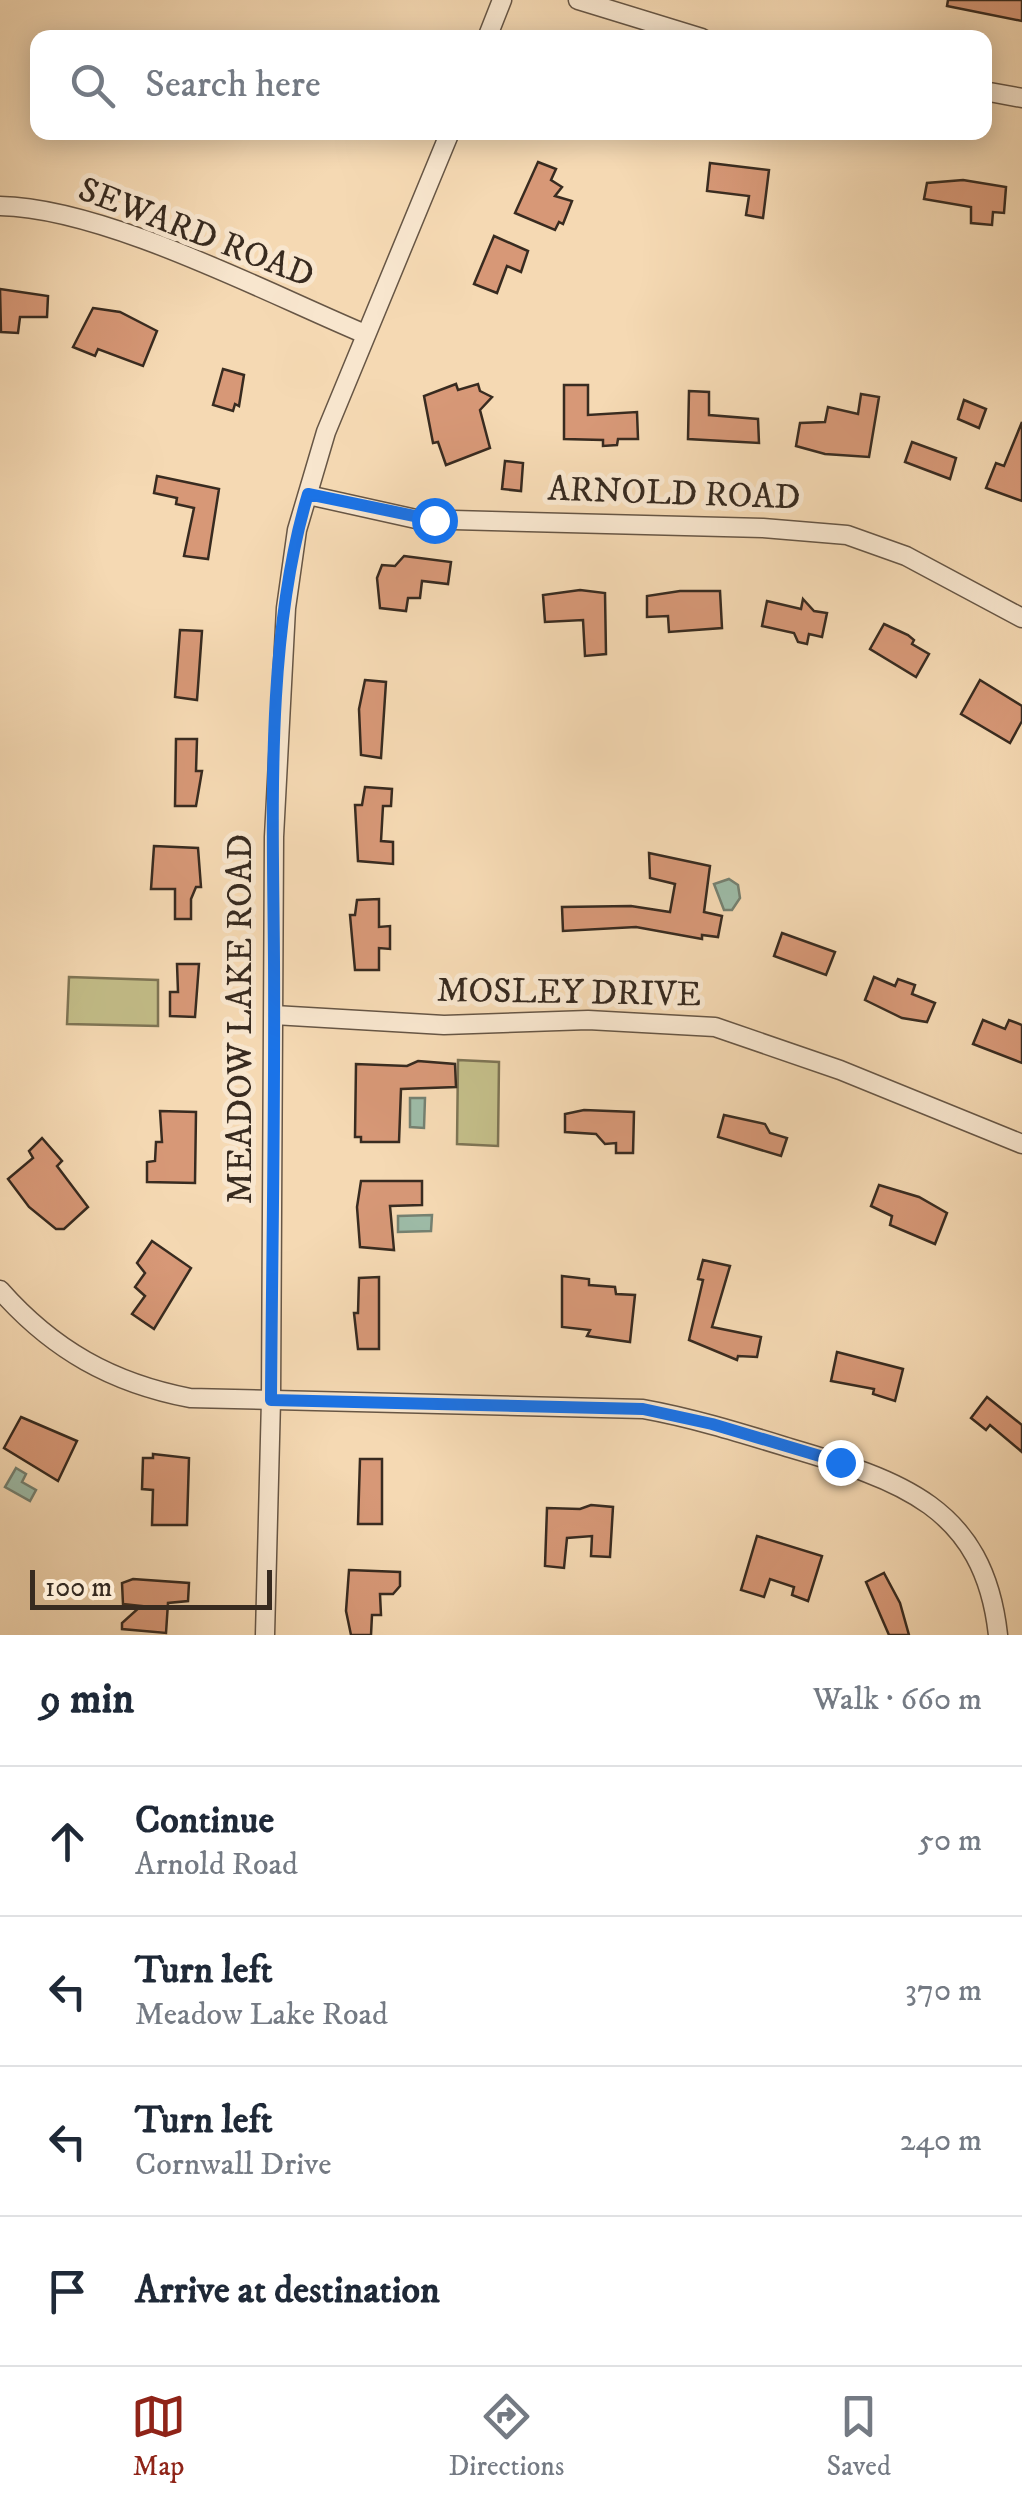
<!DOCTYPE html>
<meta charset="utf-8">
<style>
body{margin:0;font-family:"IM FELL DW Pica",serif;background:#f2f2f3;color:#1f2937}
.scale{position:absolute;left:30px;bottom:25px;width:242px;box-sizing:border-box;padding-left:10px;border:5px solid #382b20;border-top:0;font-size:28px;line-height:35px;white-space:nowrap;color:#382b20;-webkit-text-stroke:8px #f8e6ce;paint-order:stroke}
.stop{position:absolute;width:30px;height:30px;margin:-22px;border:8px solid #1a73e8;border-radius:50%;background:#fff}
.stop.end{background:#1a73e8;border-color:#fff;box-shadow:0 2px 10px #0008}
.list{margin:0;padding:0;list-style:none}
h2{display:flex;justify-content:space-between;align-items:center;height:130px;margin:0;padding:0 40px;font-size:42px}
h2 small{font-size:32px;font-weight:400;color:#747a83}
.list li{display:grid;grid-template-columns:65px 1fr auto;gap:30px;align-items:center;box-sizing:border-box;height:150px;padding:0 40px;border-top:2px solid #e0e1e3}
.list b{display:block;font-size:38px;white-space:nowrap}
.list p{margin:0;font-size:32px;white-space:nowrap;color:#747a83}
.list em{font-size:32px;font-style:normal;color:#747a83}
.icon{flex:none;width:55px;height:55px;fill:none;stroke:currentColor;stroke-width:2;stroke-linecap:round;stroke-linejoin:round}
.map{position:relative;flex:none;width:1022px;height:1635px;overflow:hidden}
.search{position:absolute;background:#fff;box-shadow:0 5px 25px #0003;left:30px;right:30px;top:30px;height:110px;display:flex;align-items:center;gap:25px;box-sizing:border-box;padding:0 35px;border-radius:20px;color:#747a83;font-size:38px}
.sheet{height:730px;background:#fff}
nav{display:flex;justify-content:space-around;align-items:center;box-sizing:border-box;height:140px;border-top:2px solid #e0e1e3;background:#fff;font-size:28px;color:#747a83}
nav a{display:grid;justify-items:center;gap:5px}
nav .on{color:#8f2418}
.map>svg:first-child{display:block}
.green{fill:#c3bd88;stroke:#7e7454;stroke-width:2.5}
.water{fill:#9dbba7;stroke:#758171;stroke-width:2.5}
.building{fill:#d79877;stroke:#382b20;stroke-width:2.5}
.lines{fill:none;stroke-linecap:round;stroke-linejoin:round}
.street-casing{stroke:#675645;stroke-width:21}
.street{stroke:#f8e6ce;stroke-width:18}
.route{stroke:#1a73e8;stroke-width:12}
.labels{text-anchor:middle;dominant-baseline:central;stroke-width:10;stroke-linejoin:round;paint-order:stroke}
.street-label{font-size:35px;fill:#382b20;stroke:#f8e6ce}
</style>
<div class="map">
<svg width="1022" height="1635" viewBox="0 0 1022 1635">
<rect width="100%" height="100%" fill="#f5d9b3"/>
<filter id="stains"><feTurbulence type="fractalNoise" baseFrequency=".002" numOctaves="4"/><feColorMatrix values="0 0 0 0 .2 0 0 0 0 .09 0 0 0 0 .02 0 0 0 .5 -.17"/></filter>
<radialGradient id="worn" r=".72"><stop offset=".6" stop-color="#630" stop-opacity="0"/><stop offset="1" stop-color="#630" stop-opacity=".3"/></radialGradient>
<!-- green -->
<g class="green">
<path d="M 69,977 L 158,980 L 158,1026 L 67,1024 Z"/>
<path d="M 458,1060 L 499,1062 L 498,1146 L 457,1144 Z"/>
</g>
<!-- water -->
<g class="water">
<path d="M 729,879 L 738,885 L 740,898 L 732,910 L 724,910 L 714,884 Z"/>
<path d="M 410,1098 L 425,1098 L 424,1128 L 410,1127 Z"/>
<path d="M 432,1215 L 431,1231 L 398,1232 L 398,1216 Z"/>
<path d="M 16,1468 L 26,1474 L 22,1482 L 36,1490 L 30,1501 L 5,1487 Z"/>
</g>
<!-- building -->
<g class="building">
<path d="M 948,0 L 1022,0 L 1022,21 L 947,6 Z"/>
<path d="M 538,162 L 556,169 L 551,180 L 562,187 L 555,196 L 572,201 L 563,224 L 559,222 L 555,230 L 515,213 Z"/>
<path d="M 710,163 L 769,170 L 763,218 L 746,215 L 749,196 L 707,191 Z"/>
<path d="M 963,180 L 1006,187 L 1004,213 L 993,212 L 992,225 L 971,223 L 971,207 L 924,199 L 927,183 Z"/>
<path d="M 494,236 L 528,251 L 521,272 L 507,266 L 497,293 L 474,284 Z"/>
<path d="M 0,289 L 48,296 L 47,317 L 20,317 L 18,333 L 1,332 Z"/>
<path d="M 93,308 L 120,312 L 157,331 L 143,366 L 98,349 L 95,356 L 73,347 Z"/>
<path d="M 223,369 L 244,375 L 239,406 L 235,404 L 233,411 L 213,405 Z"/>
<path d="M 456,384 L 458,390 L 478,384 L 480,391 L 492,397 L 480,410 L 490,448 L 446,465 L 438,442 L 433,443 L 424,396 Z"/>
<path d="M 564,385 L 588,385 L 588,415 L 637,412 L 638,439 L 618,439 L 617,445 L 603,446 L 603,440 L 564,439 Z"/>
<path d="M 689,391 L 709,392 L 709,415 L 758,419 L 759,443 L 688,439 Z"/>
<path d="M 861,394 L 879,397 L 869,457 L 825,454 L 796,446 L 800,423 L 825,422 L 828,407 L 858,414 Z"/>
<path d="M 964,400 L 986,409 L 979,428 L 958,419 Z"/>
<path d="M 1022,422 L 1022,501 L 986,488 L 996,463 L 1004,466 Z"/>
<path d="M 912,442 L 956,458 L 950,479 L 905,462 Z"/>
<path d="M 505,461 L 523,463 L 521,491 L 502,489 Z"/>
<path d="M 157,476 L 219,489 L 208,559 L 184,556 L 194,508 L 176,504 L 177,498 L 154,493 Z"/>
<path d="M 404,556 L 451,562 L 448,584 L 422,581 L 420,598 L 408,598 L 406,611 L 380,608 L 377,578 L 382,565 L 395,566 Z"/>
<path d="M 580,590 L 605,593 L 606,654 L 585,656 L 583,620 L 545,622 L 543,595 Z"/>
<path d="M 680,591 L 720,591 L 722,628 L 669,632 L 668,616 L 647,617 L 647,596 Z"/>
<path d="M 803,599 L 814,611 L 827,613 L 822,637 L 809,634 L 807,644 L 798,642 L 794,633 L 762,626 L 767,601 L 801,609 Z"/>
<path d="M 884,624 L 908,635 L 914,640 L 912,644 L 929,654 L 916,677 L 870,649 Z"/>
<path d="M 180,630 L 202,631 L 197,700 L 175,697 Z"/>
<path d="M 365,680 L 386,682 L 381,758 L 361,755 L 359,709 Z"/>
<path d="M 980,680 L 1022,706 L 1022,721 L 1010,743 L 961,714 Z"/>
<path d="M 176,739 L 197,739 L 196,771 L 202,771 L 196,806 L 175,806 Z"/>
<path d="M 365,787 L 392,789 L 391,806 L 383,806 L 381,841 L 393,842 L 393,864 L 358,861 L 355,805 L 362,805 Z"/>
<path d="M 154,846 L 198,848 L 201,887 L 196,887 L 191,899 L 191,919 L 175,919 L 175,889 L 151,889 Z"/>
<path d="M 649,853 L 710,866 L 704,912 L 722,916 L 718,937 L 702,935 L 702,939 L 636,927 L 563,931 L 562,907 L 631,906 L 670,912 L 675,884 L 650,878 Z"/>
<path d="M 379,899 L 379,927 L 390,926 L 390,949 L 379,948 L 379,970 L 355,970 L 350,915 L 355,915 L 357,900 Z"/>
<path d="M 782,933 L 835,952 L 826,975 L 774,956 Z"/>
<path d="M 177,964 L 199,964 L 195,1017 L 170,1016 L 170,992 L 178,992 Z"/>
<path d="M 874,977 L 895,986 L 898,979 L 915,985 L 912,994 L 935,1003 L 927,1022 L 902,1018 L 865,1000 Z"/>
<path d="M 983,1020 L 1005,1029 L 1009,1020 L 1022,1025 L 1022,1063 L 973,1044 Z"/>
<path d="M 418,1061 L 455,1064 L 456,1087 L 401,1089 L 399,1142 L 361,1142 L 361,1137 L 355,1137 L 356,1064 L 407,1066 Z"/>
<path d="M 584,1110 L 634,1112 L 633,1153 L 616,1153 L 616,1143 L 605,1144 L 596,1134 L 565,1132 L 565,1114 Z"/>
<path d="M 160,1111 L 196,1112 L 195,1183 L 147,1182 L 147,1162 L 155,1161 L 156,1142 L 162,1142 Z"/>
<path d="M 724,1115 L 765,1124 L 770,1133 L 787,1138 L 781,1156 L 718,1137 Z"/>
<path d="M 42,1138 L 62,1161 L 57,1166 L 88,1207 L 64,1229 L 56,1229 L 29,1207 L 8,1179 L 33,1158 L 29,1151 Z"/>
<path d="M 361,1181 L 422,1181 L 422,1205 L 390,1206 L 394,1250 L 360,1247 L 357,1207 Z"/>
<path d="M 879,1185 L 919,1197 L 947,1213 L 935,1244 L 890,1225 L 892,1216 L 871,1206 Z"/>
<path d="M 152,1241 L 191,1268 L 154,1329 L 132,1314 L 145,1296 L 135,1287 L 145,1273 L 137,1263 Z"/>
<path d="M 703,1260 L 730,1266 L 712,1327 L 761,1337 L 757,1357 L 738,1356 L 737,1360 L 689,1340 L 703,1280 L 698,1279 Z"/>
<path d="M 562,1276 L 589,1279 L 589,1285 L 615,1287 L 616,1294 L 635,1295 L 630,1342 L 587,1336 L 590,1330 L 562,1327 Z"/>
<path d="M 379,1277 L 379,1349 L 358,1349 L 354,1313 L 358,1313 L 359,1278 Z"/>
<path d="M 837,1352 L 903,1369 L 895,1401 L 873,1394 L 874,1389 L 831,1381 Z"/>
<path d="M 987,1397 L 1022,1425 L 1022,1452 L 990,1425 L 986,1430 L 971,1418 Z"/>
<path d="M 21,1417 L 77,1441 L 58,1481 L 4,1448 Z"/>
<path d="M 153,1454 L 189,1458 L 187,1525 L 152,1525 L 153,1490 L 142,1489 L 143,1458 L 153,1458 Z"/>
<path d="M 360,1459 L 382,1459 L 382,1524 L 358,1524 Z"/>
<path d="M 591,1505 L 613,1507 L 610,1557 L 591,1556 L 592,1536 L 567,1538 L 564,1568 L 545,1566 L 547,1508 L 580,1509 Z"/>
<path d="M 757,1536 L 822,1556 L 808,1601 L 792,1595 L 794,1587 L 770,1579 L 764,1597 L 741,1590 Z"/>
<path d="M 349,1570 L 400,1572 L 400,1586 L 393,1594 L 380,1594 L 381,1615 L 372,1615 L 371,1635 L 351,1635 L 346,1611 Z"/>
<path d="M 884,1573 L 900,1603 L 909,1635 L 889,1635 L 866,1582 Z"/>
<path d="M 133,1579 L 189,1583 L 188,1601 L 168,1603 L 166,1633 L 122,1629 L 122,1623 L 141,1606 L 123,1604 L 122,1583 Z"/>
</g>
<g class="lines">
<!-- street casing -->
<g class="street-casing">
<g id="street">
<path d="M 578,0 L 702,38"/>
<path d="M 487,38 L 502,0"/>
<path d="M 984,91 L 1022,98"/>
<path d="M 0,206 C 105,208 265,292 365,334"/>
<path d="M 308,495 L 416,519 L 763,528 L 847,535 L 906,556 L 1022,618"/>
<path d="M 274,1015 L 444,1025 L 588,1020 L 715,1027 L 840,1070 L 1022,1144"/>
<path d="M 0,1290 C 53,1350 112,1383 190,1398 L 643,1409 C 693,1418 741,1433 790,1448 C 899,1480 984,1506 998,1635"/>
<path d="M 265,1635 L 271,1400 L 274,837 L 286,608 L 297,530 L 326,432 L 450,132"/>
</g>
</g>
<!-- street -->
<use href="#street" class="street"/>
</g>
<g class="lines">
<!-- route -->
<path class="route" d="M 434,520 L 308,494 C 265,638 273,812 274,961 C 275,1107 272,1254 271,1400 L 643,1409 L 712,1424 L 840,1462"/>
</g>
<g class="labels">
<!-- street labels -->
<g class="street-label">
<text transform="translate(196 233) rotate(21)">SEWARD ROAD</text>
<text transform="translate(674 494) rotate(2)">ARNOLD ROAD</text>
<text transform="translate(569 993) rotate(1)">MOSLEY DRIVE</text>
<text transform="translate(241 1019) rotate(-90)">MEADOW LAKE ROAD</text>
</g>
</g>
<rect width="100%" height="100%" filter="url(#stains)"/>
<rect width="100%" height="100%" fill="url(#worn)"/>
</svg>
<div class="scale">100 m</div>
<div class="stop" style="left:434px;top:520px"></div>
<div class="stop end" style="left:840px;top:1462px"></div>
<div class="search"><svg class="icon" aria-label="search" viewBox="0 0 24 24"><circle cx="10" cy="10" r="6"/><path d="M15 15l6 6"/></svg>Search here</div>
</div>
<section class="sheet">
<h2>9 min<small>Walk · 660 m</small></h2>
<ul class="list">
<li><svg class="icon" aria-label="ahead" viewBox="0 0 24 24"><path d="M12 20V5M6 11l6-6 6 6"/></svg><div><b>Continue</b><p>Arnold Road</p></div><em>50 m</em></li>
<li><svg class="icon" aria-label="left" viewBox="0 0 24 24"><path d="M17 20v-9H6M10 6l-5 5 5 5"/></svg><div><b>Turn left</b><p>Meadow Lake Road</p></div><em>370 m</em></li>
<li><svg class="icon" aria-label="left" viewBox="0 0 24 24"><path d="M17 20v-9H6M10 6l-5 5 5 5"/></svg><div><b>Turn left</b><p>Cornwall Drive</p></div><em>240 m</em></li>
<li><svg class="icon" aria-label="arrive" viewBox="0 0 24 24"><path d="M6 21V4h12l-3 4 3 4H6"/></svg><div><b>Arrive at destination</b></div></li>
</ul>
</section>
<nav>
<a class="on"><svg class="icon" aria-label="map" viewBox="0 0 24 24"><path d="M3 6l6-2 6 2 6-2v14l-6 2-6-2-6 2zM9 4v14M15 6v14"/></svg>Map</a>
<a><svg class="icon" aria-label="directions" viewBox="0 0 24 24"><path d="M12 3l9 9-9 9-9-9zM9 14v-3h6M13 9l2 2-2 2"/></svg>Directions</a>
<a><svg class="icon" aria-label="saved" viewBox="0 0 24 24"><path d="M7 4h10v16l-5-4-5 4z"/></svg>Saved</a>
</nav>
